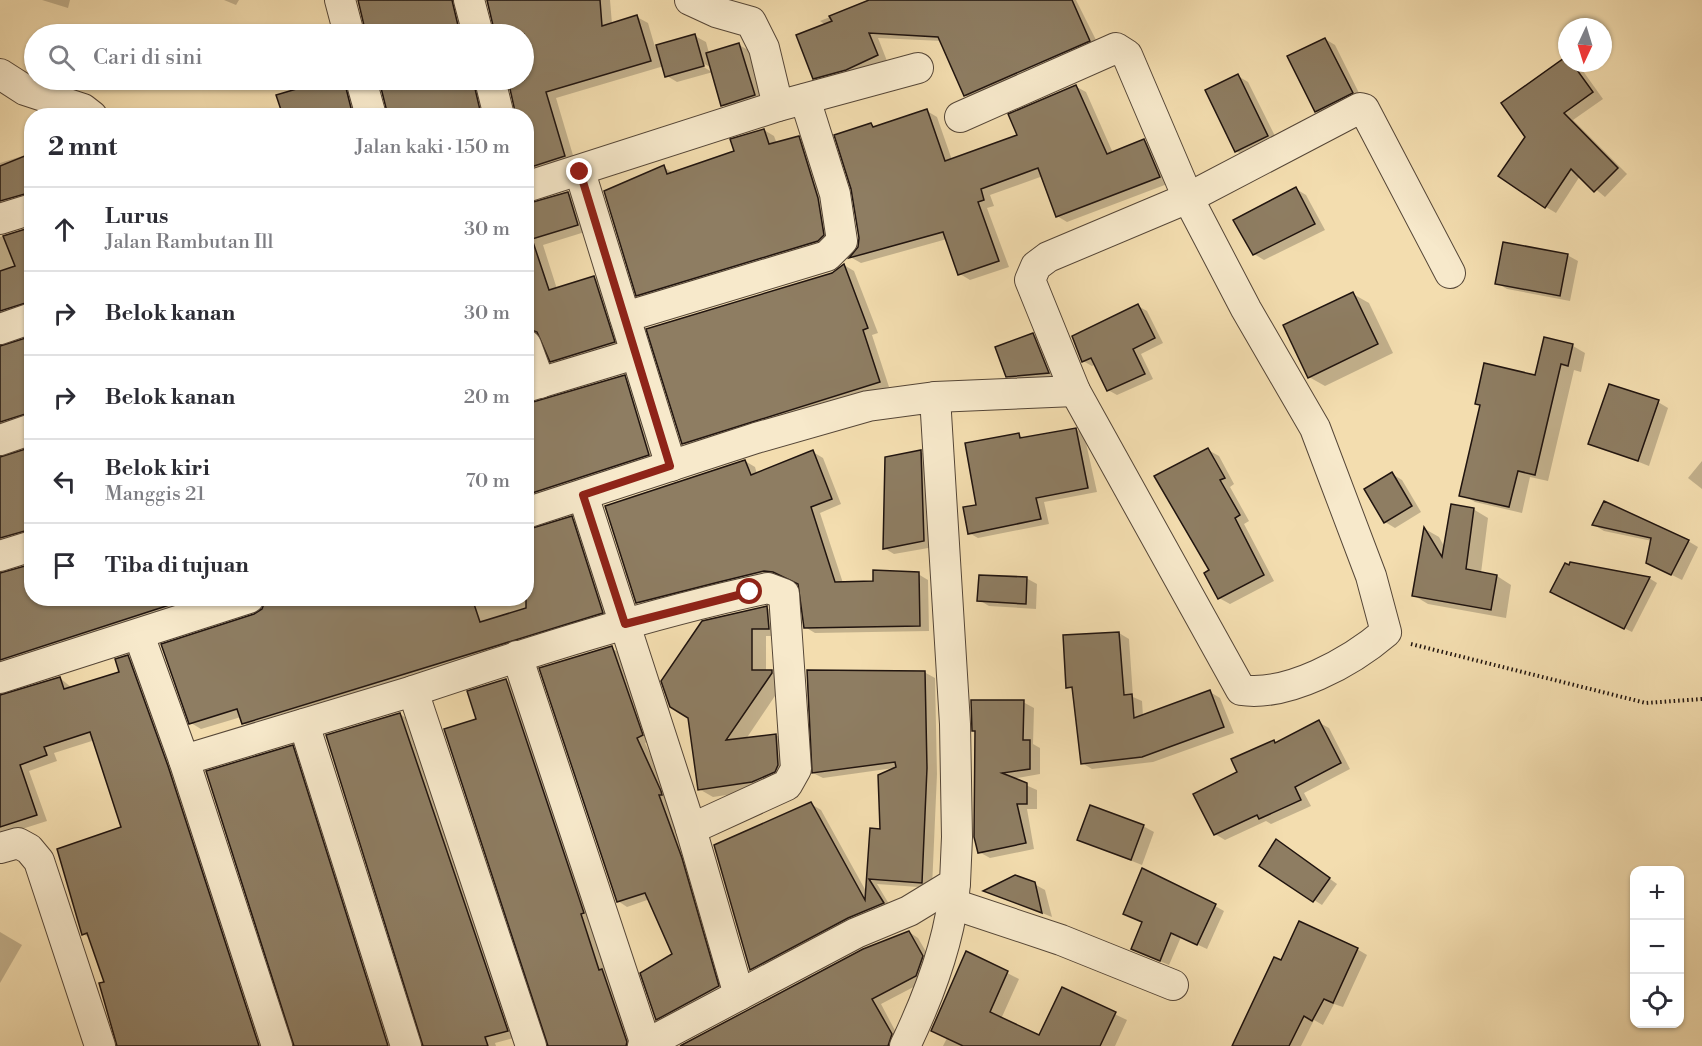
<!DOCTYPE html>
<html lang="id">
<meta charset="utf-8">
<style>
body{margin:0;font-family:"Libre Bodoni",serif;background:#f2f2f3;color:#2b2b33}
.controls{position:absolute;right:18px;bottom:18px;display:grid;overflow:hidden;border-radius:12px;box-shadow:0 2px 4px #0004}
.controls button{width:54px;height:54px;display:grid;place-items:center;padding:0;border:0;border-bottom:2px solid #e1e1e2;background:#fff;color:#2b2b33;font:30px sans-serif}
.compass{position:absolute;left:1558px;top:18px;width:54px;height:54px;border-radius:50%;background:#fff;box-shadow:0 2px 4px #0004;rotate:184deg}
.stop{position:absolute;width:18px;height:18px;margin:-14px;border:4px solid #8f2418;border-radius:50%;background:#fff}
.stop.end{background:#8f2418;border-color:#fff;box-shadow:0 2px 6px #0008}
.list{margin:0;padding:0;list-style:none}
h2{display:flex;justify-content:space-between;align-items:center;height:78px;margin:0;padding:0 24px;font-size:26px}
h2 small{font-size:20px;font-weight:400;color:#7c7c81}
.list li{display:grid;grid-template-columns:39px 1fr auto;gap:18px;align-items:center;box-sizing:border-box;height:84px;padding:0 24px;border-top:2px solid #e1e1e2}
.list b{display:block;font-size:22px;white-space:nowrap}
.list p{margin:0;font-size:20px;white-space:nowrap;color:#7c7c81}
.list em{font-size:20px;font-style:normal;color:#7c7c81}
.icon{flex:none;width:33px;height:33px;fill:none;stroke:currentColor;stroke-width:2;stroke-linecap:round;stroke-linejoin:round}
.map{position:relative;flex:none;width:1702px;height:1046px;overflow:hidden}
.search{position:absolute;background:#fff;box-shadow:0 2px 4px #0004;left:24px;top:24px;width:510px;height:66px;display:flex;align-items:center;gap:15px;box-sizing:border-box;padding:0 21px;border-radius:33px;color:#7c7c81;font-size:22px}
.panel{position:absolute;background:#fff;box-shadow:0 2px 4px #0004;left:24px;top:108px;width:510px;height:498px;border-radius:24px}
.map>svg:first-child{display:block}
.shadow{fill:#0003;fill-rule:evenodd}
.building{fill:#8e7d62;stroke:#20140f;stroke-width:1.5}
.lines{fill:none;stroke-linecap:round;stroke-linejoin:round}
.street-casing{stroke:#554637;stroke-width:32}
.path{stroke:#20140f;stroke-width:4;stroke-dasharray:1.5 3;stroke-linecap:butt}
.street{stroke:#f7e9cb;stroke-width:30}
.route{stroke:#8f2418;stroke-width:8}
</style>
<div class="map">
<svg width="1702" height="1046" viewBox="0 0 1702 1046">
<rect width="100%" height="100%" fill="#f3ddaf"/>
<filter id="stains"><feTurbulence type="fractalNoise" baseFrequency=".00333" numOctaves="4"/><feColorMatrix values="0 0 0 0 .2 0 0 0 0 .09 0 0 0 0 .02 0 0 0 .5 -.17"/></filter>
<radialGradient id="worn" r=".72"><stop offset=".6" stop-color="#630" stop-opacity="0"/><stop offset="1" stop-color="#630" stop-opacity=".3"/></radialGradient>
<!-- shadow -->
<g class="shadow">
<path d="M 42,0 L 70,0 L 68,8 Z"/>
<path d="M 224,0 L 239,0 L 236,5 Z"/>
<path d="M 359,0 L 464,0 L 469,34 L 367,34 Z"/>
<path d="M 486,0 L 610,0 L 612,24 L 637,17 L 648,23 L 655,47 L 695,36 L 706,42 L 709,53 L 739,45 L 750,51 L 764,101 L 733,111 L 722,105 L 713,72 L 677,82 L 667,76 L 664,66 L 556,98 L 575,162 L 540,174 L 529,167 L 526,159 L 526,116 L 517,112 L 509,80 L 524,80 L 524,34 L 495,34 ZM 699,61 L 712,68 L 712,72 L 697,63 Z"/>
<path d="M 873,0 L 1076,0 L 1099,46 L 975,101 L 965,95 L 942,41 L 878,38 L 887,61 L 824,83 L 814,78 L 826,25 L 820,21 Z"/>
<path d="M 1325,39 L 1335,45 L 1362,99 L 1327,117 L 1316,111 Z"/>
<path d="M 1567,58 L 1567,63 L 1578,64 L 1603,99 L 1573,120 L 1627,174 L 1605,197 L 1580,176 L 1556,213 L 1546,207 L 1527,137 Z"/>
<path d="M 1238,76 L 1248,82 L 1278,142 L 1247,157 L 1236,151 Z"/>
<path d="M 332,80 L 352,80 L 363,116 L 284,116 L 278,96 Z"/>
<path d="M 380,80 L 486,80 L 490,116 L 389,116 Z"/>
<path d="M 1075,86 L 1086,92 L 1113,153 L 1144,141 L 1155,147 L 1170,183 L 1067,222 L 1057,216 L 1043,176 L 990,195 L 994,206 L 987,208 L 1009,267 L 970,280 L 960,274 L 947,239 L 861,263 L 852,258 L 860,247 L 871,125 L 876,128 L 927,111 L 937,117 L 952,160 L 1019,136 Z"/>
<path d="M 764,130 L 774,136 L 777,144 L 798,138 L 809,144 L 834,241 L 648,301 L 638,295 L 663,167 L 674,173 L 736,152 Z"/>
<path d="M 32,153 L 32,201 L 0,212 L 0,163 Z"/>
<path d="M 1296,189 L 1306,195 L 1325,230 L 1264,260 L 1254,254 Z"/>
<path d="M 568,193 L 579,199 L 588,231 L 543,245 L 557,289 L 594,278 L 605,284 L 625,348 L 563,367 L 552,361 L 540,334 L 526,338 L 526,206 Z"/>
<path d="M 32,228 L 32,311 L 0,322 L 0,237 Z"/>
<path d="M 1567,255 L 1578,261 L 1570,301 L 1507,289 L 1497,283 Z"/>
<path d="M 844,265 L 854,271 L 878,333 L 872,335 L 889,387 L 693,449 L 683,443 L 833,274 Z"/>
<path d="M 1353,294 L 1369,303 L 1393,353 L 1325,386 L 1309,377 Z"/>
<path d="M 1138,306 L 1147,311 L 1163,343 L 1141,354 L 1153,379 L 1117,395 L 1108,390 L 1096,364 L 1092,366 L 1083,361 Z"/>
<path d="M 1033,335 L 1041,339 L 1056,377 L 1015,381 L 1007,376 Z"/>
<path d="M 32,338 L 32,422 L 0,433 L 0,347 Z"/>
<path d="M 1545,339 L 1573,346 L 1585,353 L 1581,372 L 1574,370 L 1548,481 L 1530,477 L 1522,513 L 1475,502 L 1463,495 L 1536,376 Z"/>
<path d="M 625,377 L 635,383 L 659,460 L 526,506 L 526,404 Z"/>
<path d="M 1658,402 L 1668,408 L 1649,466 L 1593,444 Z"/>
<path d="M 1075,429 L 1084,434 L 1097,492 L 1044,502 L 1049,524 L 978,538 L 969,533 L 978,506 L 1019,435 L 1025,439 Z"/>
<path d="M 32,449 L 32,539 L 0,549 L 0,458 Z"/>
<path d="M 1208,450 L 1219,456 L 1234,484 L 1230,487 L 1249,521 L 1244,524 L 1274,581 L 1230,604 L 1219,598 L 1211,571 Z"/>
<path d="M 813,452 L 823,458 L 841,504 L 820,513 L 843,583 L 874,583 L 918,574 L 928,580 L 929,631 L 815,633 L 805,627 L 800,584 L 785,577 L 775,576 L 647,608 L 637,602 L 745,461 L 755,467 L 757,474 Z"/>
<path d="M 921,452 L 931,458 L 934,547 L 894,554 L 884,548 Z"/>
<path d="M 1702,461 L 1702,489 L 1688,478 Z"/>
<path d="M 1392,474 L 1402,480 L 1421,512 L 1395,528 L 1385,522 Z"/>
<path d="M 1473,509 L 1488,518 L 1481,573 L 1497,576 L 1511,585 L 1506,618 L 1428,604 L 1413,595 L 1425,529 L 1439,537 L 1445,548 Z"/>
<path d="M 572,518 L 582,524 L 613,618 L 254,730 L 244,723 L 241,717 L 201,729 L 191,723 L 262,611 L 347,598 L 526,598 Z"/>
<path d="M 1594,525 L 1688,541 L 1698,547 L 1682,580 L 1658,568 L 1652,541 L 1604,531 Z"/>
<path d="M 1569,567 L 1649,578 L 1657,583 L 1632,632 L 1560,596 Z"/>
<path d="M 0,574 L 32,598 L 225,598 L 0,671 Z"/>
<path d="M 1026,578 L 1037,584 L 1036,609 L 989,606 L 979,600 Z"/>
<path d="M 767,608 L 780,615 L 782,636 L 766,636 L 766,672 L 772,672 L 785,681 L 746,739 L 776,735 L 790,743 L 792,773 L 767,789 L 713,797 L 699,789 L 689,717 Z"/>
<path d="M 1119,633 L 1129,639 L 1133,697 L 1142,701 L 1143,716 L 1210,692 L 1220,698 L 1234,733 L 1153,762 L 1092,769 L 1082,763 L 1074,690 L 1068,687 Z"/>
<path d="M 611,648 L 620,653 L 651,740 L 645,743 L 669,797 L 727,991 L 666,1024 L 657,1019 L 674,955 L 650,899 L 627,907 L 618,901 Z"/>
<path d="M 128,657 L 139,663 L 267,1046 L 118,1046 L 106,982 L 90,938 L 83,934 L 123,828 L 95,740 L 54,753 L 57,761 L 29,771 L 47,821 L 0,836 L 0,696 L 60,678 L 72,688 L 121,672 Z"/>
<path d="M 924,672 L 935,678 L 937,774 L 932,888 L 877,884 L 892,909 L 761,975 L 751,969 L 811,804 L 821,810 L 867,893 L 871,830 L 881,831 L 894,768 L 823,778 L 813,773 Z"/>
<path d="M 506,680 L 515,686 L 635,1046 L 549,1046 L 478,720 Z"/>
<path d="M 1023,702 L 1034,708 L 1033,744 L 1040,748 L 1040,774 L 1012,779 L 1037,790 L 1037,809 L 1027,809 L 1034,849 L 990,858 L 979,852 L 976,837 Z"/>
<path d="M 400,714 L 411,721 L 518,1037 L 495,1043 L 496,1046 L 424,1046 Z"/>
<path d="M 1318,722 L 1329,728 L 1350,769 L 1304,793 L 1311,806 L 1271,824 L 1266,821 L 1225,840 L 1215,834 L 1239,773 L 1273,742 L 1276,744 Z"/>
<path d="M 292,747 L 303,753 L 396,1046 L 295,1046 Z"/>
<path d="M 1143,826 L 1154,832 L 1142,865 L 1079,840 Z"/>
<path d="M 1285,846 L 1337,884 L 1322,905 L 1314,900 Z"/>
<path d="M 1034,884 L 1045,890 L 1052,917 L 987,891 Z"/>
<path d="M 1215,906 L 1224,911 L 1207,949 L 1181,937 L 1169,965 L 1132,949 L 1144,923 L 1125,914 Z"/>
<path d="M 0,932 L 22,945 L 0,983 Z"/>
<path d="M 909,932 L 918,938 L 932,962 L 925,981 L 881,1004 L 900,1040 L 899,1046 L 684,1046 Z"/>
<path d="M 1357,949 L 1367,955 L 1343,1007 L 1334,1004 L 1323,1025 L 1314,1020 L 1301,1046 L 1233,1046 L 1282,962 Z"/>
<path d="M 967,953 L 1019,979 L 1001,1019 L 1040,1037 L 1062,989 L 1127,1020 L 1115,1046 L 943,1046 L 954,1024 Z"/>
</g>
<!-- building -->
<g class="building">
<path d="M 358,0 L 452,0 L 460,34 L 366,34 Z"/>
<path d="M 487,0 L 600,0 L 602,26 L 637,15 L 651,61 L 546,92 L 565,156 L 528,168 L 526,116 L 516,116 L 508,80 L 524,80 L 524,34 L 495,34 Z"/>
<path d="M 869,0 L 1072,0 L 1090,41 L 964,96 L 938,37 L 869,33 L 878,55 L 846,70 L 813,79 L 796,35 L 832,21 L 829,16 Z"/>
<path d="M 695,34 L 704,66 L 665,77 L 656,45 Z"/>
<path d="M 1325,38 L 1353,93 L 1315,112 L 1287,56 Z"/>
<path d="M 739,43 L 755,95 L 721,106 L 706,53 Z"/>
<path d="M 1567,56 L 1567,63 L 1572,63 L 1593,92 L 1564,113 L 1618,168 L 1594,192 L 1571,169 L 1545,208 L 1498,176 L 1525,137 L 1501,103 Z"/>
<path d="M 1238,74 L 1268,136 L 1235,152 L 1205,90 Z"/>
<path d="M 327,80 L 344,80 L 353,116 L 283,116 L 276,95 Z"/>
<path d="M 379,80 L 473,80 L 480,110 L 461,116 L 388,116 Z"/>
<path d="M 1076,85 L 1107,154 L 1144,139 L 1160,177 L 1056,217 L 1038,168 L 981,189 L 984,200 L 978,202 L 999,261 L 958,275 L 943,232 L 849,258 L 858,247 L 859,238 L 851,189 L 834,135 L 871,123 L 873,127 L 927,109 L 945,161 L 1017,135 L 1008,114 Z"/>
<path d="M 764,129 L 769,144 L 799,136 L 818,198 L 824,235 L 818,241 L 636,296 L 604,191 L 664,165 L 667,174 L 734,151 L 730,139 Z"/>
<path d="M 32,153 L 32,192 L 0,201 L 0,166 Z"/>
<path d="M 1296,187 L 1315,224 L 1253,255 L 1233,220 Z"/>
<path d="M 568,192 L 578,225 L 532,239 L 549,290 L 594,276 L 615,342 L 550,362 L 537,332 L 526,328 L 526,204 Z"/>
<path d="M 32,227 L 32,301 L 0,311 L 0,271 L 15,266 L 3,236 Z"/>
<path d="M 1503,242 L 1568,254 L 1560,296 L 1495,284 Z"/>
<path d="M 844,264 L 868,328 L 863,330 L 880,382 L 682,444 L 646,329 L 832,273 Z"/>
<path d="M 1353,292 L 1378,344 L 1308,378 L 1283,325 Z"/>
<path d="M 1138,304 L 1155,338 L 1133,349 L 1145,374 L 1107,391 L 1091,358 L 1082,362 L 1072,336 Z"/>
<path d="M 1033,333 L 1049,373 L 1006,377 L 995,347 Z"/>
<path d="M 32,336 L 32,412 L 0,422 L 0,346 Z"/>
<path d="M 1544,337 L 1573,344 L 1568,366 L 1561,364 L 1535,475 L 1518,471 L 1509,507 L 1459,496 L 1480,405 L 1475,404 L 1484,363 L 1535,375 Z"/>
<path d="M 625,375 L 649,455 L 526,495 L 526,404 Z"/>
<path d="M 1609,384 L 1659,400 L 1638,461 L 1588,444 Z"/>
<path d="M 1076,428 L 1088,488 L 1036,498 L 1041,519 L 968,534 L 963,507 L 976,505 L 965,443 L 1019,433 L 1020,438 Z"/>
<path d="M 32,447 L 32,529 L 0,538 L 0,457 Z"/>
<path d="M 1208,448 L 1225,478 L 1220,480 L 1240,515 L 1235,518 L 1264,575 L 1218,599 L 1204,573 L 1209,570 L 1154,476 Z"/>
<path d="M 813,450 L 832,499 L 811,507 L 835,582 L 873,581 L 873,570 L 919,572 L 920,626 L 804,628 L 798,584 L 773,572 L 764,571 L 719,582 L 636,603 L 605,506 L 745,460 L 751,475 Z"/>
<path d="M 921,450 L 924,541 L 883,549 L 885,457 Z"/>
<path d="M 1392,472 L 1412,506 L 1384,523 L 1364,489 Z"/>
<path d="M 1604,501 L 1689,540 L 1671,575 L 1646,563 L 1651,538 L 1592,525 Z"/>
<path d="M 1451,504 L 1474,508 L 1466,569 L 1497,575 L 1491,610 L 1412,596 L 1424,527 L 1442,557 Z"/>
<path d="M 572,516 L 603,613 L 242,724 L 237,709 L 189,724 L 161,644 L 254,614 L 262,609 L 266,598 L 472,598 L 480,622 L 526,608 L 526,530 Z"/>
<path d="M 1570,562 L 1650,577 L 1624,629 L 1550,592 L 1565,563 L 1569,565 Z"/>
<path d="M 32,564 L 32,598 L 191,598 L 0,660 L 0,573 Z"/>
<path d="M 979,575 L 1027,577 L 1026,604 L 977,601 Z"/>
<path d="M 767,606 L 769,629 L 752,629 L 752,670 L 772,670 L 772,673 L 726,740 L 776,734 L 778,765 L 775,772 L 752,782 L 698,790 L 688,718 L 670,707 L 661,681 L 702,621 Z"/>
<path d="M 1119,632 L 1124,695 L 1132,694 L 1134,718 L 1210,690 L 1224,727 L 1142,757 L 1081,764 L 1072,687 L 1066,688 L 1063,635 Z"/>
<path d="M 612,646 L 643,735 L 637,738 L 661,791 L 662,795 L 659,795 L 682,858 L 719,986 L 656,1020 L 640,973 L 672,954 L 645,893 L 617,902 L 539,668 Z"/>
<path d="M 128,655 L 168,766 L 259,1046 L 117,1046 L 99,983 L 104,982 L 87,933 L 82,935 L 57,849 L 121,827 L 90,732 L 44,747 L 47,755 L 20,765 L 37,815 L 0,827 L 0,695 L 60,677 L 64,689 L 119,672 L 115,659 Z"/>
<path d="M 807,670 L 925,671 L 927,768 L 922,883 L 869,879 L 884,903 L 848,918 L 750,970 L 714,845 L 811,802 L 865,900 L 870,828 L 880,829 L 878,775 L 896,767 L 895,762 L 812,773 Z"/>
<path d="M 506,679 L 584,913 L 581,914 L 599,970 L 602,969 L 627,1042 L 626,1046 L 548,1046 L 444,729 L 476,719 L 467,691 Z"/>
<path d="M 971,700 L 1024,700 L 1023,740 L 1030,740 L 1030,769 L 1002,773 L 1027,783 L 1027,804 L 1017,804 L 1026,843 L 978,853 L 974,837 L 975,731 L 972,731 Z"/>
<path d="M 400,713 L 508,1031 L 485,1037 L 488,1046 L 423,1046 L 326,735 Z"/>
<path d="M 1319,720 L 1341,763 L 1295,787 L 1301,800 L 1259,819 L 1257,815 L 1214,835 L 1193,794 L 1237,772 L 1231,759 L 1274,740 L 1275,743 Z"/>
<path d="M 293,745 L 388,1046 L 294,1046 L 206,771 Z"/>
<path d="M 1090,805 L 1144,825 L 1131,860 L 1077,840 Z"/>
<path d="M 1276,839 L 1330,878 L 1313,902 L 1259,866 Z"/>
<path d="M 1142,868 L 1216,904 L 1197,945 L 1171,933 L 1160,961 L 1131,949 L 1142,922 L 1123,914 Z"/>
<path d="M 1015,875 L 1035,882 L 1042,913 L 983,891 Z"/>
<path d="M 1299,921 L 1358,948 L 1333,1003 L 1324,999 L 1312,1021 L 1304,1016 L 1289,1046 L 1232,1046 L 1274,957 L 1281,960 Z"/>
<path d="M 909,931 L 923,956 L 916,976 L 872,999 L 892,1034 L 888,1046 L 680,1046 L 863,949 Z"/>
<path d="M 966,951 L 1008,971 L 990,1012 L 1039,1035 L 1062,987 L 1116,1012 L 1100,1046 L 963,1046 L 931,1031 Z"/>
</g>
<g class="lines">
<!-- street casing -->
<g class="street-casing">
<g id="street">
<path d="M 340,0 L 349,34"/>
<path d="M 469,0 L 478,34"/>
<path d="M 690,0 L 716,12 L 751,22 L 764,48 L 778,106"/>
<path d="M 0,74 L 25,90 L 83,109 L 92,116"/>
<path d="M 361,80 L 371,116"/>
<path d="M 490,80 L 499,116"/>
<path d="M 960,117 L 1116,48 L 1127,55 L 1188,198 L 1246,309 L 1315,428 L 1371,576 L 1386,632 C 1351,662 1288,697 1241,690 L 1075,391"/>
<path d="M 580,172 L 671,466"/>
<path d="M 526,187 L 778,106 L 918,68"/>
<path d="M 0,219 L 32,209"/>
<path d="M 625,317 L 827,256 L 842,241 L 835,194 L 805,99"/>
<path d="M 0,329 L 32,318"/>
<path d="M 526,345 L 540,383"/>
<path d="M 526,387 L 635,354"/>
<path d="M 935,397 L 1075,391 L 1030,280 L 1036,266 L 1048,257 L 1188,198 L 1360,108 L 1364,109 L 1450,273"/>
<path d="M 0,440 L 32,429"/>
<path d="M 583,495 L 691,829 L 739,995"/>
<path d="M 526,513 L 756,438 L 868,406 L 935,397 L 955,724 L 957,837 L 955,883 L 909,911 L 856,933 L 643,1046"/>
<path d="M 0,556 L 32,546"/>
<path d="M 139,635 L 184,760 L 277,1046"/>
<path d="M 517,656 L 646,1045"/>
<path d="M 0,678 L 249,598"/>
<path d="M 413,691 C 530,652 647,614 768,588 L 784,594 L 796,769 L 787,785 L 691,829"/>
<path d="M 304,724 L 406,1046"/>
<path d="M 184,760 L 413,691 L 531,1046"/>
<path d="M 0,848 L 18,843 L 29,849 L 39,861 L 100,1046"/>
<path d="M 953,904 L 1061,940 L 1173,985"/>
<path d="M 905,1046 C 929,996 951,939 955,883"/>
</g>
</g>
<!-- path -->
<path class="path" d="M 1411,644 L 1646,703 L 1702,699"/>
<!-- street -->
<use href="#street" class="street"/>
</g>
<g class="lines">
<!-- route -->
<path class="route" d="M 580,172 L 670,466 L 583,495 L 625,624 L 750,592"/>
</g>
<rect width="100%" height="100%" filter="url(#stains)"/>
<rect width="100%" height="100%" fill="url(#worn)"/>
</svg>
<div class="controls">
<button>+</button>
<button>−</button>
<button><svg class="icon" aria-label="locate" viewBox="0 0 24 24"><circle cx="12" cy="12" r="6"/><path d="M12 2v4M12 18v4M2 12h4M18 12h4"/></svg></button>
</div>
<svg class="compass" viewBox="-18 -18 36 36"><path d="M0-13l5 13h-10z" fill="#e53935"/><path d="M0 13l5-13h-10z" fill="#7c7c81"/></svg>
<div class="stop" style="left:750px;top:592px"></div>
<div class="stop end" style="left:580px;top:172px"></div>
<div class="search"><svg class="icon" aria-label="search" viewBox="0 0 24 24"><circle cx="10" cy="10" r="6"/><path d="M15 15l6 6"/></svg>Cari di sini</div>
<section class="panel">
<h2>2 mnt<small>Jalan kaki · 150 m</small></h2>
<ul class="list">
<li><svg class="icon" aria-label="ahead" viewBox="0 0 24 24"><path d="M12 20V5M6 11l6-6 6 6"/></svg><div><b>Lurus</b><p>Jalan Rambutan Ill</p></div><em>30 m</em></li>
<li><svg class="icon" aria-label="right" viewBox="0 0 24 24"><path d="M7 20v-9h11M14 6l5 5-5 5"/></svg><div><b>Belok kanan</b></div><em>30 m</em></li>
<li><svg class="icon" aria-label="right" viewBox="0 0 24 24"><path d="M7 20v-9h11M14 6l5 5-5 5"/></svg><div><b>Belok kanan</b></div><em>20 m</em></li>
<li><svg class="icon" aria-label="left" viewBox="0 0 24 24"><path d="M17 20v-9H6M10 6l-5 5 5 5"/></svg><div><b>Belok kiri</b><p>Manggis 21</p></div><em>70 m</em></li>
<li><svg class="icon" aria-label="arrive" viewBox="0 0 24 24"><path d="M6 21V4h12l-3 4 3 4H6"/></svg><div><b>Tiba di tujuan</b></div></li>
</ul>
</section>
</div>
